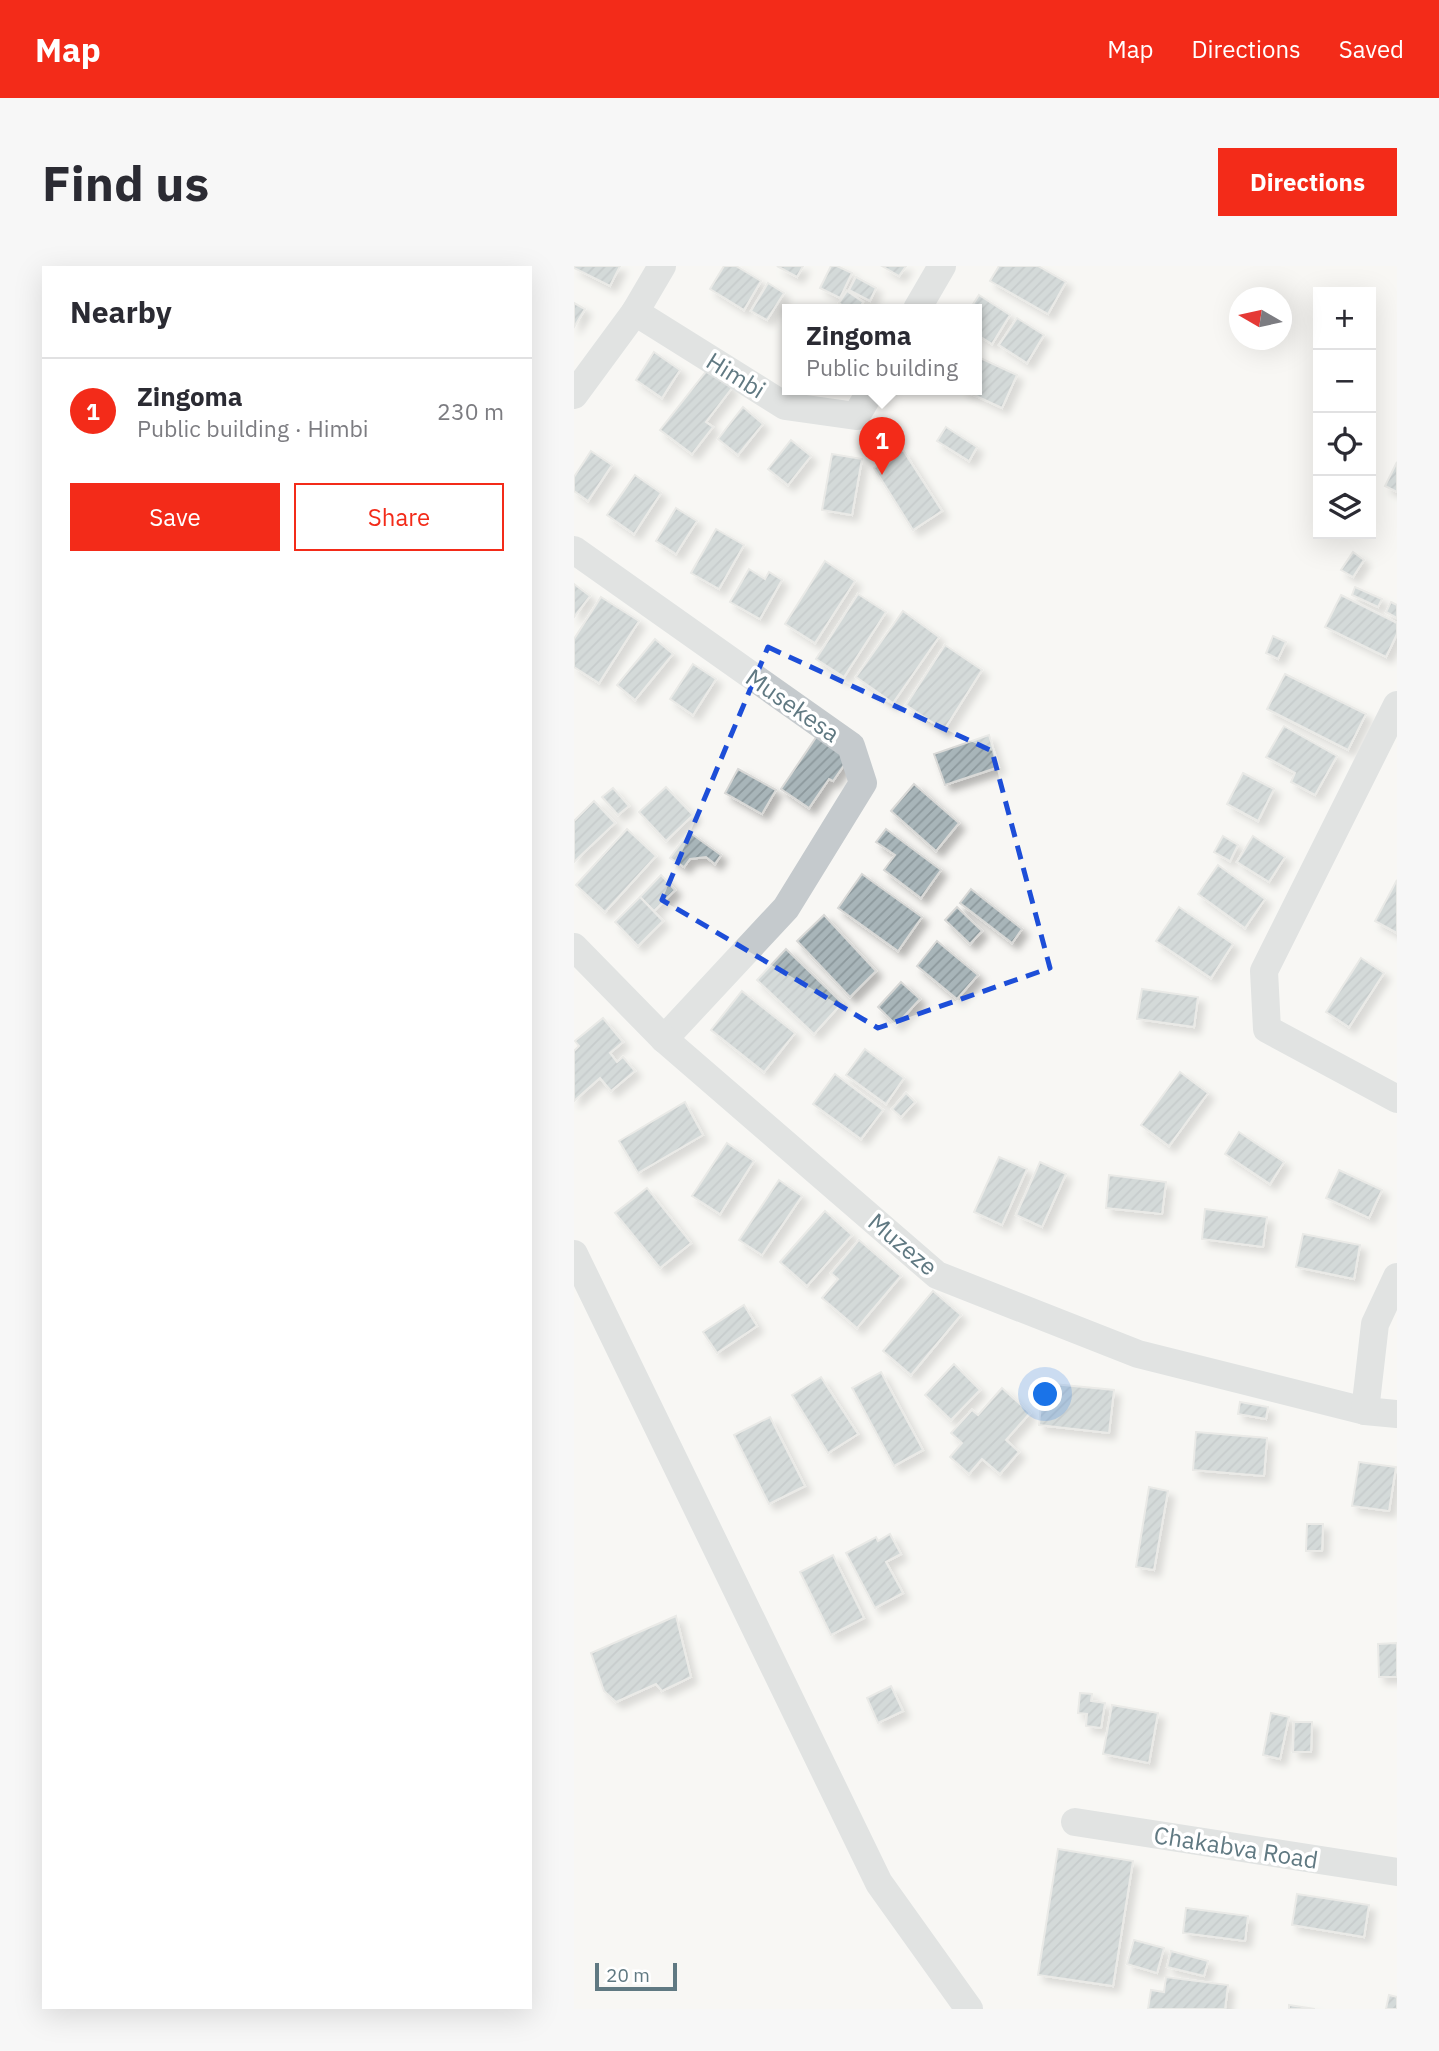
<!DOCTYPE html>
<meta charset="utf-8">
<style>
body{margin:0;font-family:"IBM Plex Sans",sans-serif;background:#f7f7f7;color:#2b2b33}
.controls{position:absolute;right:21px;top:21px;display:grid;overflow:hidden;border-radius:0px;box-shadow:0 7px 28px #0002}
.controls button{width:63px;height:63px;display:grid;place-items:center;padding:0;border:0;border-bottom:2px solid #e1e1e2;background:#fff;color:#2b2b33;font:35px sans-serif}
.compass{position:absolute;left:655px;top:21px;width:63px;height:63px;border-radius:50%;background:#fff;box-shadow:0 7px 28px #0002;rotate:279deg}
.scale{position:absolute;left:21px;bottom:18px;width:82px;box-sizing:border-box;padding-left:7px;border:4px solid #607982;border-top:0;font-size:19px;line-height:24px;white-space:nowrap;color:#607982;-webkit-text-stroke:5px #fff;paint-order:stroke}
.you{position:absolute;left:472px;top:1129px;width:24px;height:24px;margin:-18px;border:5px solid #fff;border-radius:50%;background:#1a73e8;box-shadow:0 0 0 10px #1a73e833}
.badge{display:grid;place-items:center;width:46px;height:46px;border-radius:50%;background:#f32b19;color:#fff;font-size:23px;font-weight:700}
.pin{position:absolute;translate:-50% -58px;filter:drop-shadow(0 2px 4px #0008)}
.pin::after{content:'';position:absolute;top:37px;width:24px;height:21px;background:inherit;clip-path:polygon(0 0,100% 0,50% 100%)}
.popup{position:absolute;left:208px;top:38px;width:200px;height:91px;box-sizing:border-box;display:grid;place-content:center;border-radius:0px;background:#fff;filter:drop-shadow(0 2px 5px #0005);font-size:23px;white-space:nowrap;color:#7c7c81}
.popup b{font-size:26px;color:#2b2b33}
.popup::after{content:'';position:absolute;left:50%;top:100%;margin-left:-14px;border:14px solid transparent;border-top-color:#fff}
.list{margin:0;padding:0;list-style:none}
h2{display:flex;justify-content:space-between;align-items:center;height:91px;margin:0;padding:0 28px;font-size:30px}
h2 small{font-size:23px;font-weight:400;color:#7c7c81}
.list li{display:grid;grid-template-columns:46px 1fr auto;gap:21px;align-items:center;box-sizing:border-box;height:105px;padding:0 28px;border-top:2px solid #e1e1e2}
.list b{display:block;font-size:26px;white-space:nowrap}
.list p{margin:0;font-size:23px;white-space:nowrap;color:#7c7c81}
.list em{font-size:23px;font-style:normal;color:#7c7c81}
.actions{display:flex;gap:14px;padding:21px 28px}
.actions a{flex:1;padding:16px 0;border:2px solid #f32b19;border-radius:0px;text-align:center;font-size:24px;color:#f32b19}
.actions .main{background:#f32b19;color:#fff}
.icon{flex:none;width:38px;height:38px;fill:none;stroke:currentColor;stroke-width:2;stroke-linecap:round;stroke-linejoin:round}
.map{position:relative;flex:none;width:823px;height:1743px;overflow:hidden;border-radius:0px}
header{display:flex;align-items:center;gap:42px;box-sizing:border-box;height:98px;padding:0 35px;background:#f32b19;color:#fff}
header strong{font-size:33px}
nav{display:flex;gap:38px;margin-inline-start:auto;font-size:24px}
.intro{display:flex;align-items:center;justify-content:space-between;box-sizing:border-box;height:168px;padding:0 42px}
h1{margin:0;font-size:49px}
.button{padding:18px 32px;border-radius:0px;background:#f32b19;color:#fff;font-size:24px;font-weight:700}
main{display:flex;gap:42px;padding:0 42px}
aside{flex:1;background:#fff;border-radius:0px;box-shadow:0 7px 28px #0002}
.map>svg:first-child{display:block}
.building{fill:url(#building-hatch);stroke:#d9d9d7;stroke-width:2;filter:url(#shadow)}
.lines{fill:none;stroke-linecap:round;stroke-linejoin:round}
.minor{stroke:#c5cacd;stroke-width:28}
.marked{fill:none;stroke:#1d4ed8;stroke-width:5;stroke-dasharray:14 9;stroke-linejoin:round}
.labels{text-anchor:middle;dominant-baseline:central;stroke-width:7;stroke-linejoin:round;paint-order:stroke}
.street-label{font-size:24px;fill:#607982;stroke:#fff}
</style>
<header>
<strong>Map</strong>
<nav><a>Map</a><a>Directions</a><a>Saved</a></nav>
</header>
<div class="intro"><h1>Find us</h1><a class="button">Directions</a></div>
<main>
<aside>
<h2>Nearby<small></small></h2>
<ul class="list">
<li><span class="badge">1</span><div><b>Zingoma</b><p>Public building · Himbi</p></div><em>230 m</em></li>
</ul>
<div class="actions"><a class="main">Save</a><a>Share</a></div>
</aside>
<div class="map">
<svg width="823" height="1743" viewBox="0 0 823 1743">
<defs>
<pattern id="building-hatch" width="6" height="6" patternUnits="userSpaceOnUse" patternTransform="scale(1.75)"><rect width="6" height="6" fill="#a8b5b9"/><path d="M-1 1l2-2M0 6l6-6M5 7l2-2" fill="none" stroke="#8c989c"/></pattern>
<filter id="shadow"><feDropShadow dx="6" dy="6" stdDeviation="3.5" flood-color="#0004"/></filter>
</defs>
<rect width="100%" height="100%" fill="#f8f7f4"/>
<!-- building -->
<g class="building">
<path d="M 0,0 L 46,0 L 36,20 L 0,2 Z"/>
<path d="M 150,0 L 162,0 L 187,15 L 170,44 L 136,23 Z"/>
<path d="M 203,0 L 229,0 L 223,11 Z"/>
<path d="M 257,0 L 263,0 L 278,7 L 266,32 L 246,22 Z"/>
<path d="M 308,0 L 332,0 L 325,10 Z"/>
<path d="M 425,0 L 464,0 L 492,16 L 474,48 L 416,15 Z"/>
<path d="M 282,11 L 302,22 L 296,35 L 275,24 Z"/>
<path d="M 194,17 L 210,27 L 193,54 L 177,45 Z"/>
<path d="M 273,25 L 289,36 L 285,43 L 274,43 L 265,37 Z"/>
<path d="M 405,29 L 436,49 L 418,78 L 402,68 L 402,43 L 396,43 Z"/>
<path d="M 0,37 L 11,43 L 0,61 Z"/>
<path d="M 443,52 L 470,69 L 453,97 L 425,79 Z"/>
<path d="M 80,86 L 106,104 L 88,132 L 62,114 Z"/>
<path d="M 402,90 L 443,109 L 428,142 L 387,123 L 402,123 Z"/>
<path d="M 134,103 L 158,122 L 132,156 L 139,161 L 118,188 L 86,164 Z"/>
<path d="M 169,141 L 189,158 L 164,189 L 144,173 Z"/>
<path d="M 372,161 L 403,181 L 395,195 L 363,175 Z"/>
<path d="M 217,174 L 237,190 L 214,219 L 194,203 Z"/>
<path d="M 329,184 L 368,245 L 339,264 L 300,202 Z"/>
<path d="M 17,185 L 38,199 L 14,235 L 0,225 L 0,211 Z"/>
<path d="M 258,188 L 288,193 L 278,249 L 248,244 Z"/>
<path d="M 823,196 L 823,226 L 811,220 Z"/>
<path d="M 61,209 L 87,227 L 60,268 L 33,249 Z"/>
<path d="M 102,242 L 123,255 L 102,288 L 82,275 Z"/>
<path d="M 142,263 L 170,279 L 145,323 L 117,307 Z"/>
<path d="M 779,286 L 790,294 L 779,311 L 767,304 Z"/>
<path d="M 251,295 L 281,315 L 241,377 L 211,358 Z"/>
<path d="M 175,303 L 191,313 L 195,306 L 208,314 L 186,353 L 156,336 Z"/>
<path d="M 0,318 L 16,330 L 0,351 Z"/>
<path d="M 781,321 L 808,333 L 804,341 L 778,329 Z"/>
<path d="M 284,328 L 312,346 L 270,411 L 242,393 Z"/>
<path d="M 767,329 L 823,357 L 823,368 L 812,391 L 751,361 Z"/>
<path d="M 27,331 L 65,355 L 25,417 L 0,401 L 0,373 Z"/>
<path d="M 817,336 L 823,339 L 823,352 L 812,346 Z"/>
<path d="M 329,345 L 365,371 L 319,437 L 282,411 Z"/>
<path d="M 699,370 L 712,376 L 704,393 L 692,387 Z"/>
<path d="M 81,373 L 99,388 L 61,434 L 43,419 Z"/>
<path d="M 371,379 L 408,404 L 370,464 L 332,439 Z"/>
<path d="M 119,398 L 142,413 L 119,449 L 96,433 Z"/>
<path d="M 711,408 L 792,448 L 774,484 L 693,443 Z"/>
<path d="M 710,460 L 763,490 L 741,529 L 717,516 L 721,507 L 692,491 Z"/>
<path d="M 415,469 L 425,501 L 371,519 L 360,488 Z"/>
<path d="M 243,470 L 275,492 L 259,515 L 255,513 L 235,542 L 207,523 Z"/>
<path d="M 164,503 L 202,524 L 188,548 L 151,527 Z"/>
<path d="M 669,507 L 700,523 L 684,555 L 653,538 Z"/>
<path d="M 340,518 L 385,557 L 362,585 L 317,545 Z"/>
<path d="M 92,521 L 119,549 L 92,575 L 65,546 Z"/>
<path d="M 39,522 L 55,540 L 44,549 L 28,531 Z"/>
<path d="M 20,535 L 41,557 L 0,596 L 0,555 Z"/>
<path d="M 53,563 L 82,590 L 31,646 L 2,619 Z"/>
<path d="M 312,563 L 367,604 L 347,632 L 310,604 L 321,589 L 302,576 Z"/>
<path d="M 115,566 L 147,589 L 141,598 L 132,591 L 116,593 L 110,601 L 96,592 Z"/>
<path d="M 649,570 L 664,579 L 656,595 L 640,586 Z"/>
<path d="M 679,570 L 711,591 L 695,616 L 663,596 Z"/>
<path d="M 644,599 L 691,633 L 671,662 L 624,628 Z"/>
<path d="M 288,608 L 348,651 L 324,685 L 264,642 Z"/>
<path d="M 87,609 L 101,624 L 80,645 L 66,631 Z"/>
<path d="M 823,614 L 823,667 L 801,655 Z"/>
<path d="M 397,623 L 448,663 L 438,677 L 386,637 Z"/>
<path d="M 66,631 L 89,655 L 64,680 L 41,656 Z"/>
<path d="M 383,641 L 408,665 L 396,678 L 371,654 Z"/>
<path d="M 605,641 L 659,678 L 637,712 L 582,675 Z"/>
<path d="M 250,649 L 302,705 L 276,731 L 223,675 Z"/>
<path d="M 363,675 L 404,709 L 383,733 L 343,700 Z"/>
<path d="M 212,683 L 268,737 L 240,768 L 183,714 Z"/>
<path d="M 787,692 L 810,707 L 775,761 L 752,746 Z"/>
<path d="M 327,716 L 346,733 L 322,759 L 304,741 Z"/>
<path d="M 568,723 L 624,731 L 620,761 L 563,753 Z"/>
<path d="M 168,725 L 221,767 L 190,806 L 137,764 Z"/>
<path d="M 29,752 L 49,776 L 36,787 L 43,796 L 49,791 L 61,805 L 37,825 L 26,812 L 0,835 L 0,785 L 5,780 L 1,775 Z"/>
<path d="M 291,783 L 330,812 L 312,838 L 272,809 Z"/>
<path d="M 606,806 L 634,827 L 595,880 L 567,859 Z"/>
<path d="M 261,808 L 309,844 L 287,873 L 239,838 Z"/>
<path d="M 332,827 L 341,836 L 327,851 L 318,843 Z"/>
<path d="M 111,836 L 129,869 L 64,907 L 45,875 Z"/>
<path d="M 665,866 L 710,896 L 696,918 L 651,888 Z"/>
<path d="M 153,877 L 180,895 L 146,948 L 118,930 Z"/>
<path d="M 425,891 L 453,903 L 428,959 L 400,946 Z"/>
<path d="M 466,896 L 492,908 L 468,961 L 442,949 Z"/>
<path d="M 765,904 L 808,924 L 795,952 L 752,932 Z"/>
<path d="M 535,909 L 592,916 L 588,948 L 532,942 Z"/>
<path d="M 205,914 L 228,930 L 188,989 L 165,974 Z"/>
<path d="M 73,922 L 117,977 L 86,1002 L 41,947 Z"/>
<path d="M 631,943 L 693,951 L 689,981 L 628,973 Z"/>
<path d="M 251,945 L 278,969 L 233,1020 L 206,996 Z"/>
<path d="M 729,968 L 786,979 L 780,1013 L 722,1001 Z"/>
<path d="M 285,974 L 327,1010 L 283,1062 L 248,1032 L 264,1013 L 257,1007 Z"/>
<path d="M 359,1025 L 387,1049 L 337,1109 L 309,1085 Z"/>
<path d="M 170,1039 L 183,1060 L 143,1087 L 129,1066 Z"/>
<path d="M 380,1098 L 406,1124 L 377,1154 L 351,1129 Z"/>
<path d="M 307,1106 L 349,1184 L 320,1200 L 278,1122 Z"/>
<path d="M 247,1111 L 284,1168 L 254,1187 L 218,1129 Z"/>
<path d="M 469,1117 L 540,1124 L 535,1167 L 465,1159 Z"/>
<path d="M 428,1122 L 456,1147 L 432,1174 L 445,1186 L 426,1208 L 408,1193 L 395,1208 L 376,1191 L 388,1177 L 377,1167 L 398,1144 L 404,1149 Z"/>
<path d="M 666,1136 L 694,1141 L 692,1153 L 664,1148 Z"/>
<path d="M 196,1151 L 231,1220 L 195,1238 L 160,1169 Z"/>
<path d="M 622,1166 L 693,1172 L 690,1210 L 619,1204 Z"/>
<path d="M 785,1196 L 822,1201 L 815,1245 L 778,1240 Z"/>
<path d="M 575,1221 L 594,1225 L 580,1304 L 562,1301 Z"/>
<path d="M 733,1258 L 749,1258 L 748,1285 L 732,1285 Z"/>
<path d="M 316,1268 L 327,1288 L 312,1296 L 329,1327 L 301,1342 L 272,1287 L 302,1271 L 304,1275 Z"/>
<path d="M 259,1289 L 290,1352 L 257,1369 L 226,1306 Z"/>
<path d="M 102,1350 L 117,1411 L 88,1425 L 82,1418 L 42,1436 L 30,1425 L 17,1387 Z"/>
<path d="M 823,1377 L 823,1411 L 805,1411 L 804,1378 Z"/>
<path d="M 317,1420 L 329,1445 L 304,1457 L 293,1432 Z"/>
<path d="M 506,1427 L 518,1428 L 517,1435 L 531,1437 L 527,1462 L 512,1460 L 513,1448 L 504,1447 Z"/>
<path d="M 538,1439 L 584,1447 L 575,1497 L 529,1488 Z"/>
<path d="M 697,1447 L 715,1451 L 706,1493 L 689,1489 Z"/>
<path d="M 720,1456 L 738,1456 L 737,1486 L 719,1486 Z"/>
<path d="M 484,1583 L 559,1595 L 539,1720 L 464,1709 Z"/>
<path d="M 723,1628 L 795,1639 L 790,1671 L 718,1659 Z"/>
<path d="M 612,1642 L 674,1650 L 671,1675 L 609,1667 Z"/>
<path d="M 560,1674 L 590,1682 L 583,1707 L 553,1698 Z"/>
<path d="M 597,1685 L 634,1695 L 630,1710 L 593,1701 Z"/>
<path d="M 592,1711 L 654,1719 L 651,1743 L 574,1743 L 577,1724 L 590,1726 Z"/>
<path d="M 815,1729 L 823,1731 L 823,1743 L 812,1743 Z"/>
<path d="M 715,1739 L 741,1743 L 715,1743 Z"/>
</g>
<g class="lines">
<!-- minor -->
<g class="minor">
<path d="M 343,43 L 368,0"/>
<path d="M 61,46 L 211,140 L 282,150 L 298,123"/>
<path d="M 0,129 L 61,46 L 88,0"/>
<path d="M 0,284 L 277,480 L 289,517 L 212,642 L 90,773"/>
<path d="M 823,439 L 690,705 L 693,763 L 823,833"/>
<path d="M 0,681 L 90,773 L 363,1009 L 564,1088 L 791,1145 L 823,1148"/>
<path d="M 0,988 L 305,1617 L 395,1743"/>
<path d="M 791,1145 L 801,1058 L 823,1011"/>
<path d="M 501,1556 L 823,1606"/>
</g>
</g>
<!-- marked area -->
<path d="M0 0H823V1743H0ZM 194,381 L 418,485 L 476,702 L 304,762 L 88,634 Z" fill="#f8f7f4" fill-opacity=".55" fill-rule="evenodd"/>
<path class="marked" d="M 194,381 L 418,485 L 476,702 L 304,762 L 88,634 Z"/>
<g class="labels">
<!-- street labels -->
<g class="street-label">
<text transform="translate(162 109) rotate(32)">Himbi</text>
<text transform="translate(219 439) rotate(35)">Musekesa</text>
<text transform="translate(329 978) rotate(40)">Muzeze</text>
<text transform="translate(662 1581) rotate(9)">Chakabva Road</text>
</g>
</g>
</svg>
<div class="controls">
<button>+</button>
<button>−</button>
<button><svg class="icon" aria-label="locate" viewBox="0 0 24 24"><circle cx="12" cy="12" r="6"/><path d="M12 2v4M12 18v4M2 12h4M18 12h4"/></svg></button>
<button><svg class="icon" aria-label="layers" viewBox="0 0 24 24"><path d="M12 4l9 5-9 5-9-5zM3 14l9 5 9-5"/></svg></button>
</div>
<svg class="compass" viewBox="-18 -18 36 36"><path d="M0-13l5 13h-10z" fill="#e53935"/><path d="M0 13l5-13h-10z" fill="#7c7c81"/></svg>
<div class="scale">20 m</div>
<div class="you"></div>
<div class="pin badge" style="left:308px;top:209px">1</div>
<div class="popup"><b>Zingoma</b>Public building</div>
</div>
</main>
